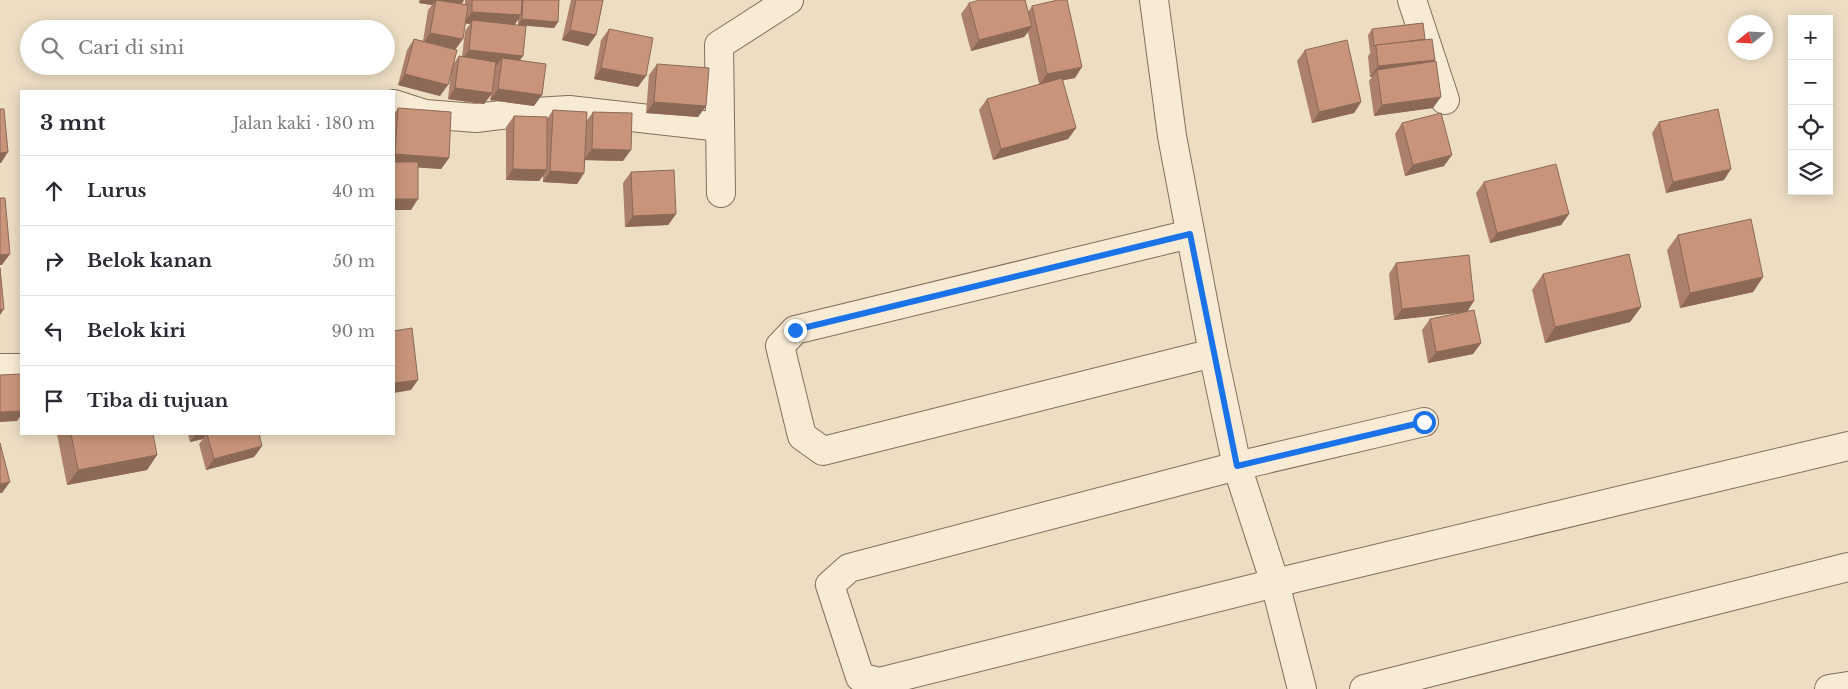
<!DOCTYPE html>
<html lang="id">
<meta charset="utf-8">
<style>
body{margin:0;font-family:"Libre Baskerville",serif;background:#f2f2f3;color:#2b2b33}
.controls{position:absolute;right:15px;top:15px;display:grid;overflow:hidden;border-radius:0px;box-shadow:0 2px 12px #0003}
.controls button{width:45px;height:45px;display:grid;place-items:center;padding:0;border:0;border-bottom:1px solid #e1e1e2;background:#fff;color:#2b2b33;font:25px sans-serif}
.compass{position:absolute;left:1728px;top:15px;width:45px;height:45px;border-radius:50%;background:#fff;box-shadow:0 2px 12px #0003;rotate:252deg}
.stop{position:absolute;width:15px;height:15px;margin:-11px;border:4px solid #1a73e8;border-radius:50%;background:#fff}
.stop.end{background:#1a73e8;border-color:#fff;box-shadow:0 1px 5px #0008}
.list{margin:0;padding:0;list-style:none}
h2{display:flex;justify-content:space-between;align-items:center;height:65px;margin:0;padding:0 20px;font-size:21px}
h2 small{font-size:16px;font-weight:400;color:#7c7c81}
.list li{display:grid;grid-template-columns:32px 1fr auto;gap:15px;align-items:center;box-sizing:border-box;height:70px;padding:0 20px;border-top:1px solid #e1e1e2}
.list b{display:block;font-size:19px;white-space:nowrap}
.list em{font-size:16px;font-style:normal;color:#7c7c81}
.icon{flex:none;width:28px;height:28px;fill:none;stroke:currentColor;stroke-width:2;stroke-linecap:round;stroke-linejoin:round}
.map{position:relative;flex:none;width:1848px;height:689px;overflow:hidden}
.search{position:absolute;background:#fff;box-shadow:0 2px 12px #0003;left:20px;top:20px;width:375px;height:55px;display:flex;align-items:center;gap:12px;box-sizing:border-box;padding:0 18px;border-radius:28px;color:#7c7c81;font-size:19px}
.panel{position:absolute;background:#fff;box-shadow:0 2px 12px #0003;left:20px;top:90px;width:375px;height:345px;border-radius:0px}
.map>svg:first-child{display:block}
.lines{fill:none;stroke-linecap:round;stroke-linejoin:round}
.minor-casing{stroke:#856e5b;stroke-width:30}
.minor{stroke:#f7ebd6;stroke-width:28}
.wall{fill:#ac806a;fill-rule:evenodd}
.shaded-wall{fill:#8c6856}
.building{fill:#c8957b;stroke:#8c6856}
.route{stroke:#1a73e8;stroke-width:6}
</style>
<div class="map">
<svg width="1848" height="689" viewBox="0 0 1848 689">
<rect width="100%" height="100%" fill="#ecddc3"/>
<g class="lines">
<!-- minor casing -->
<g class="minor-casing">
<g id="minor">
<path d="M 1154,0 L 1172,136 L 1213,353 L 1237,466 L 1275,583 L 1302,689"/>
<path d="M 1412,0 L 1445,100"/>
<path d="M 394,104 L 425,114 L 476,118 L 518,113 L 569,110 L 720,127"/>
<path d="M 721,193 L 719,45 L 789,0"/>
<path d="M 1190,234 L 795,330 L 780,346 L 802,436 L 823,451 L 1213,353"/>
<path d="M 0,368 L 21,368"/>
<path d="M 1424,422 L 1237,466 L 849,568 L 830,585 L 860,677 L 879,682 L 1275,583 L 1848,446"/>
<path d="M 1364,689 L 1848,567"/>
<path d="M 1829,689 L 1848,686"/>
</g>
</g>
<!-- minor -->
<use href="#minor" class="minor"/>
</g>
<!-- wall -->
<g class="wall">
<path d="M 419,0 L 464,0 L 462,4 L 465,4 L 465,0 L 559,0 L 558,22 L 554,28 L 518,25 L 518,19 L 514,24 L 523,56 L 519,61 L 534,106 L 490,100 L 491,95 L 484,104 L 448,99 L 451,71 L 440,96 L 398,85 L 407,50 L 414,39 L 423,41 L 428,10 L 432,5 L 419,3 ZM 465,23 L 470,24 L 465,31 L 462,57 L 459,56 L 452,66 L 455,49 Z"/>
<path d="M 571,0 L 603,0 L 596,35 L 588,46 L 562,40 Z"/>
<path d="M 969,3 L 1028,12 L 1032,6 L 1075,78 L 1062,80 L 1076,128 L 1068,139 L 993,160 L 979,110 L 987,99 L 1039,84 L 1028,32 L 1024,37 L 971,51 L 961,14 Z"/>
<path d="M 609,29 L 638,87 L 594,79 L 601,40 Z"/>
<path d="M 1372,29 L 1425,39 L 1435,60 L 1434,62 L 1433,108 L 1374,116 L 1369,81 L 1372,77 L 1370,77 L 1368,56 L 1371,52 L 1370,52 L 1368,35 Z"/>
<path d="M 1305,50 L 1361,102 L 1354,113 L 1312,123 L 1297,61 Z"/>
<path d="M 657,64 L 706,106 L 698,117 L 646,113 L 649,75 Z"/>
<path d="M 398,108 L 449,158 L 441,169 L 418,167 L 411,210 L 394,210 L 394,114 Z"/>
<path d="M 553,110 L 587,120 L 593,112 L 623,161 L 585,160 L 584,173 L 577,184 L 543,182 L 543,176 L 539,181 L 506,180 L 506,127 L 514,116 L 547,119 Z"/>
<path d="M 1659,122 L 1724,180 L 1666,193 L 1652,133 Z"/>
<path d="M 1402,123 L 1444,166 L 1405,176 L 1395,134 Z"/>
<path d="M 631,172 L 676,214 L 668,225 L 625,227 L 623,183 Z"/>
<path d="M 1484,182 L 1569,214 L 1561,225 L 1490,243 L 1476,193 Z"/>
<path d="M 1678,235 L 1763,277 L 1753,292 L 1680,308 L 1667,250 Z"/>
<path d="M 1396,263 L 1467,312 L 1481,343 L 1473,354 L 1428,363 L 1422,330 L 1430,319 L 1463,312 L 1394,320 L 1389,274 Z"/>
<path d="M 1543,274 L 1641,307 L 1630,322 L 1545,343 L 1532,290 Z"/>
<path d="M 57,434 L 153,434 L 157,455 L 147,470 L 67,485 Z"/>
<path d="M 188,434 L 259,434 L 262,446 L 254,457 L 206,470 L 199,444 L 203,439 L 190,442 Z"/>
</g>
<!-- shaded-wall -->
<g class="shaded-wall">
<path d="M 421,0 L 436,0 L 432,5 L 419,3 Z"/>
<path d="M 436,0 L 464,0 L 458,9 Z"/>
<path d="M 472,12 L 521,15 L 514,26 L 472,20 L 470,24 L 464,23 Z"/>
<path d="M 522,19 L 558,22 L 554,28 L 518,25 Z"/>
<path d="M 1032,26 L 1024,37 L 971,51 L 979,40 Z"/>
<path d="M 570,30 L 596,35 L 588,46 L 562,40 Z"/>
<path d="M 430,33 L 463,39 L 455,50 L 423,44 Z"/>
<path d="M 469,50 L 523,56 L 515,67 L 502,58 L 497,65 L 461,61 Z"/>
<path d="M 1435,60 L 1427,71 L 1377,70 L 1372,77 L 1370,77 L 1378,66 Z"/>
<path d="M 1082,67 L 1075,78 L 1039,85 L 1047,74 Z"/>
<path d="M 601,68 L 646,76 L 638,87 L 594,79 Z"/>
<path d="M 405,74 L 448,85 L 440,96 L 398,85 Z"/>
<path d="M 455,88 L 492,93 L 484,104 L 448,99 Z"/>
<path d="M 498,89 L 542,95 L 534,106 L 490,100 Z"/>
<path d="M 1441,97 L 1433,108 L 1374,116 L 1382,105 Z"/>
<path d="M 654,102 L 706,106 L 698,117 L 646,113 Z"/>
<path d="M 1361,102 L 1354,113 L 1312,123 L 1319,112 Z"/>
<path d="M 1076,128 L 1068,139 L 993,160 L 1001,149 Z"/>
<path d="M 592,149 L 631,150 L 623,161 L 584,160 Z"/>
<path d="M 8,152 L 1,163 L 0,163 L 0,153 Z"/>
<path d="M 395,154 L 449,158 L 441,169 L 394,166 L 394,156 Z"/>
<path d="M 1452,155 L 1444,166 L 1405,176 L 1413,165 Z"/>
<path d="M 513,169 L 547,170 L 539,181 L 506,180 Z"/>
<path d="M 1731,169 L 1724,180 L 1666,193 L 1673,182 Z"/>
<path d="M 550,171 L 584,173 L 577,184 L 543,182 Z"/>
<path d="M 394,199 L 418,199 L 411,210 L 394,210 Z"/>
<path d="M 676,214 L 668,225 L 625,227 L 633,216 Z"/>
<path d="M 1569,214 L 1561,225 L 1490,243 L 1497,233 Z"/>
<path d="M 10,254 L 2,265 L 0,265 L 0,255 Z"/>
<path d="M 1763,277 L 1753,292 L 1680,308 L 1690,293 Z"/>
<path d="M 1474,301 L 1467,312 L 1394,320 L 1402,309 Z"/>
<path d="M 1641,307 L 1630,322 L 1545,343 L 1555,327 Z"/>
<path d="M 4,309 L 0,315 L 0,310 Z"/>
<path d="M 1481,343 L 1473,354 L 1428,363 L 1436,352 Z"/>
<path d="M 418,380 L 411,390 L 394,393 L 394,383 Z"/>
<path d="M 21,411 L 21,415 L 17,421 L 0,422 L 0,412 Z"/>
<path d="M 196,434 L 206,434 L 203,439 L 190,442 Z"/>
<path d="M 262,446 L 254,457 L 206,470 L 214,459 Z"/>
<path d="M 157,455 L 147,470 L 67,485 L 78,470 Z"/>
<path d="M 10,482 L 2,493 L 0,493 L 0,484 Z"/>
</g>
<!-- building -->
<g class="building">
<path d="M 436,0 L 468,5 L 463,39 L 430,33 Z"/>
<path d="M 472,0 L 522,0 L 521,15 L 472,12 Z"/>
<path d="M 523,0 L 559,0 L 558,22 L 522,19 Z"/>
<path d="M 576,0 L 603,0 L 596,35 L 570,30 Z"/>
<path d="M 980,0 L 1025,0 L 1032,26 L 979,40 L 969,3 Z"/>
<path d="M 1058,0 L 1067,0 L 1082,67 L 1047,74 L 1032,6 Z"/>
<path d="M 472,20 L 526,26 L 523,56 L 469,50 Z"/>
<path d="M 1423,23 L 1425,39 L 1374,46 L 1372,29 Z"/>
<path d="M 609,29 L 653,38 L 646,76 L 601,68 Z"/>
<path d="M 414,39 L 457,50 L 448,85 L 405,74 Z"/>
<path d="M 1432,39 L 1435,60 L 1378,66 L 1376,45 Z"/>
<path d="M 1347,40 L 1361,102 L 1319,112 L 1305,50 Z"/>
<path d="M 459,56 L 496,62 L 492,93 L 455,88 Z"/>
<path d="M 502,58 L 546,64 L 542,95 L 498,89 Z"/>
<path d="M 1436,61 L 1441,97 L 1382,105 L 1377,70 Z"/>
<path d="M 657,64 L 709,68 L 706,106 L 654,102 Z"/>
<path d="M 1062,78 L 1076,128 L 1001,149 L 987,99 Z"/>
<path d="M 398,108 L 451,112 L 449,158 L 395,154 Z"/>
<path d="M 0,109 L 4,109 L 8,152 L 0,153 Z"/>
<path d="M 1718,109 L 1731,169 L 1673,182 L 1659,122 Z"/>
<path d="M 553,110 L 587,112 L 584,173 L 550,171 Z"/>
<path d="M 593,112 L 632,113 L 631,150 L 592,149 Z"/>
<path d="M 1441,113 L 1452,155 L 1413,165 L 1402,123 Z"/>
<path d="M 514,116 L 547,117 L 547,170 L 513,169 Z"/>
<rect x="394" y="162" width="24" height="37"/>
<path d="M 1556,164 L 1569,214 L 1497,233 L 1484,182 Z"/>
<path d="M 674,170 L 676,214 L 633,216 L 631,172 Z"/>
<path d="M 0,198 L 5,198 L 10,254 L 0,255 Z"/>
<path d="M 1751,219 L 1763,277 L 1690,293 L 1678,235 Z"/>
<path d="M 1629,254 L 1641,307 L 1555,327 L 1543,274 Z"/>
<path d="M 1469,255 L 1474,301 L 1402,309 L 1396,263 Z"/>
<path d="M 0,268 L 4,309 L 0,310 Z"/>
<path d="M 1474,310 L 1481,343 L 1436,352 L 1430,319 Z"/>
<path d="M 412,328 L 418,380 L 394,383 L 394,331 Z"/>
<path d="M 21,374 L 21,411 L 0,412 L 0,375 Z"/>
<path d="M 71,434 L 153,434 L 157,455 L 78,470 Z"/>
<path d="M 207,434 L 259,434 L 262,446 L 214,459 Z"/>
<path d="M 0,443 L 10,482 L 0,484 Z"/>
</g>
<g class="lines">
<!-- route -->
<path class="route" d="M 795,330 L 1190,234 L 1237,466 L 1424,422"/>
</g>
</svg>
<div class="controls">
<button>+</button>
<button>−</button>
<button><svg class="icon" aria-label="locate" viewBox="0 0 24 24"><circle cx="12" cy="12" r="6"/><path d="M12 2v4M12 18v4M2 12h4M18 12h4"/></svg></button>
<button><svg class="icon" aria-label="layers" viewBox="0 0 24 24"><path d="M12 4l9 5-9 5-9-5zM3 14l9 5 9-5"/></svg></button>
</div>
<svg class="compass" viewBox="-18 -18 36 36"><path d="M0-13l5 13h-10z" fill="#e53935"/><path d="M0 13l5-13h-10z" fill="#7c7c81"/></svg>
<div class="stop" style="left:1424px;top:422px"></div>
<div class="stop end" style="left:795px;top:330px"></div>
<div class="search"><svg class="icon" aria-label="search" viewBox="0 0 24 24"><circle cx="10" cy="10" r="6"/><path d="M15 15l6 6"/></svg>Cari di sini</div>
<section class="panel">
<h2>3 mnt<small>Jalan kaki · 180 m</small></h2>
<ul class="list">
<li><svg class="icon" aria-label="ahead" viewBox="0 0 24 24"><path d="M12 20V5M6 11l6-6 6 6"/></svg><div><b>Lurus</b></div><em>40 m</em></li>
<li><svg class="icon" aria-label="right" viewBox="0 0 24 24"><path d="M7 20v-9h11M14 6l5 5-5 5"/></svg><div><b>Belok kanan</b></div><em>50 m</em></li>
<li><svg class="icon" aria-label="left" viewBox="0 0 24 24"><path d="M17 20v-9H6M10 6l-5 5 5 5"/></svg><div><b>Belok kiri</b></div><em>90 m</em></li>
<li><svg class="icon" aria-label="arrive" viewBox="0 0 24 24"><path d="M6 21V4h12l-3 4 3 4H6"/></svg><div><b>Tiba di tujuan</b></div></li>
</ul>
</section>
</div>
